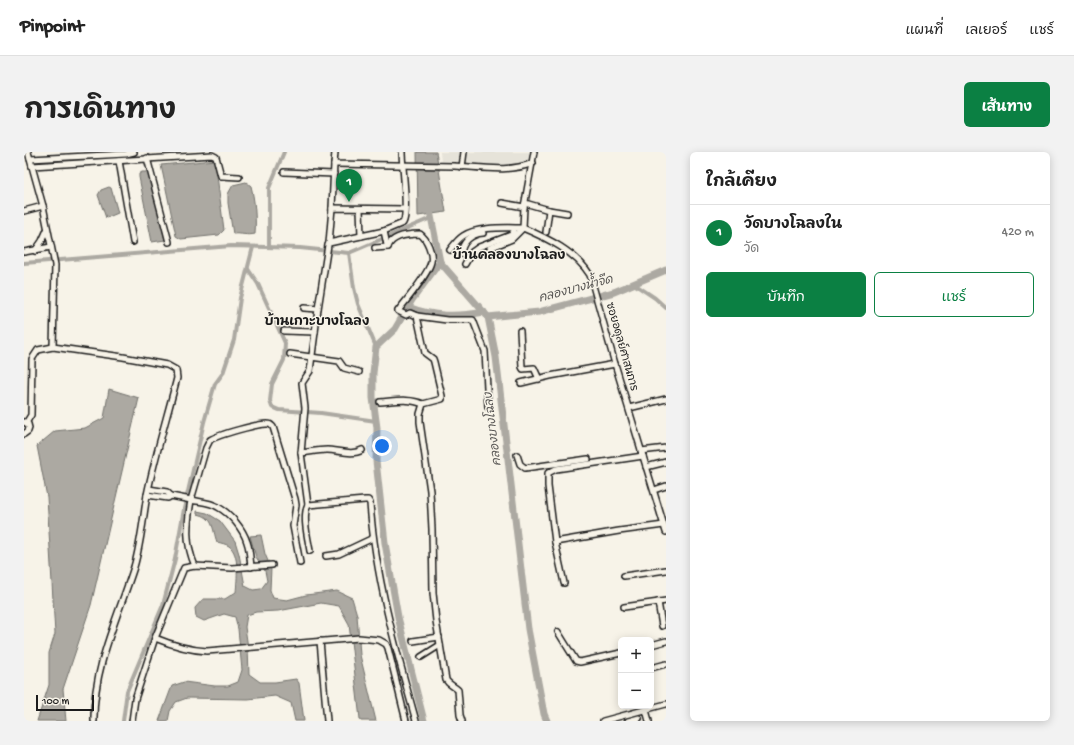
<!DOCTYPE html>
<html lang="th">
<meta charset="utf-8">
<style>
body{margin:0;font-family:"Gochi Hand","Playpen Sans Thai",sans-serif;background:#f2f2f2;color:#222}
.controls{position:absolute;right:12px;bottom:12px;display:grid;overflow:hidden;border-radius:6px;box-shadow:0 2px 10px #0003}
.controls button{width:36px;height:36px;display:grid;place-items:center;padding:0;border:0;border-bottom:1px solid #e0e0e0;background:#fff;color:#222;font:20px sans-serif}
.scale{position:absolute;left:12px;bottom:10px;width:58px;box-sizing:border-box;padding-left:4px;border:2px solid #1c1c1c;border-top:0;font-size:11px;line-height:14px;white-space:nowrap;color:#1c1c1c;-webkit-text-stroke:3px #f7f3e8;paint-order:stroke}
.you{position:absolute;left:358px;top:294px;width:14px;height:14px;margin:-10px;border:3px solid #fff;border-radius:50%;background:#1a73e8;box-shadow:0 0 0 6px #1a73e833}
.badge{display:grid;place-items:center;width:26px;height:26px;border-radius:50%;background:#0b8043;color:#fff;font-size:13px;font-weight:700}
.pin{position:absolute;translate:-50% -33px;filter:drop-shadow(0 1px 2px #0008)}
.pin::after{content:'';position:absolute;top:21px;width:14px;height:12px;background:inherit;clip-path:polygon(0 0,100% 0,50% 100%)}
.list{margin:0;padding:0;list-style:none}
h2{display:flex;justify-content:space-between;align-items:center;height:52px;margin:0;padding:0 16px;font-size:17px}
h2 small{font-size:13px;font-weight:400;color:#767676}
.list li{display:grid;grid-template-columns:26px 1fr auto;gap:12px;align-items:center;box-sizing:border-box;height:56px;padding:0 16px;border-top:1px solid #e0e0e0}
.list b{display:block;font-size:15px;white-space:nowrap}
.list p{margin:0;font-size:13px;white-space:nowrap;color:#767676}
.list em{font-size:13px;font-style:normal;color:#767676}
.actions{display:flex;gap:8px;padding:12px 16px}
.actions a{flex:1;padding:9px 0;border:1px solid #0b8043;border-radius:6px;text-align:center;font-size:14px;color:#0b8043}
.actions .main{background:#0b8043;color:#fff}
.map{position:relative;flex:none;width:642px;height:569px;overflow:hidden;border-radius:6px}
header{display:flex;align-items:center;gap:24px;box-sizing:border-box;height:56px;padding:0 20px;background:#fff;border-bottom:1px solid #e0e0e0}
header strong{font-size:19px}
nav{display:flex;gap:22px;margin-inline-start:auto;font-size:14px}
.intro{display:flex;align-items:center;justify-content:space-between;box-sizing:border-box;height:96px;padding:0 24px}
h1{margin:0;font-size:28px}
.button{padding:10px 18px;border-radius:6px;background:#0b8043;color:#fff;font-size:14px;font-weight:700}
main{display:flex;gap:24px;padding:0 24px}
aside{flex:1;background:#fff;border-radius:6px;box-shadow:0 2px 10px #0003}
.map>svg:first-child{display:block}
.built{fill:#e6e3d9}
.water{fill:#aca9a2;stroke:#72716c}
.lines{fill:none;stroke-linecap:round;stroke-linejoin:round}
.canal{stroke:#aca9a2;stroke-width:4}
.river{stroke:#aca9a2;stroke-width:7}
.minor-casing{stroke:#1c1c1c;stroke-width:8}
.minor{stroke:#f7f3e8;stroke-width:5}
.labels{text-anchor:middle;dominant-baseline:central;stroke-width:3;stroke-linejoin:round;paint-order:stroke}
.street-label{font-size:11px;fill:#1c1c1c;stroke:#f7f3e8}
.water-label{font-size:12px;font-style:italic;fill:#565452;stroke:#f7f3e8}
.quarter-label{font-size:13px;font-weight:bold;fill:#1c1c1c;stroke:#f7f3e8}
</style>
<header>
<strong>Pinpoint</strong>
<nav><a>แผนที่</a><a>เลเยอร์</a><a>แชร์</a></nav>
</header>
<div class="intro"><h1>การเดินทาง</h1><a class="button">เส้นทาง</a></div>
<main>
<div class="map">
<svg width="642" height="569" viewBox="0 0 642 569">
<rect width="100%" height="100%" fill="#f7f3e8"/>
<filter id="ink" filterUnits="userSpaceOnUse"><feTurbulence type="fractalNoise" baseFrequency=".025" numOctaves="2"/><feDisplacementMap in="SourceGraphic" scale="8" xChannelSelector="R" yChannelSelector="G"/><feConvolveMatrix kernelMatrix="1 2 1 2 8 2 1 2 1" color-interpolation-filters="sRGB"/></filter>
<g filter="url(#ink)">
<!-- built -->
<path class="built" d="M 416,0 L 509,0 L 507,8 L 503,10 L 487,13 L 420,11 L 417,10 Z"/>
<!-- water -->
<g class="water">
<path d="M 393,0 L 412,0 L 422,60 L 394,64 Z"/>
<path d="M 191,8 L 200,78 L 195,83 L 157,87 L 152,84 L 137,13 Z"/>
<path d="M 118,20 L 123,20 L 126,22 L 141,88 L 128,90 L 115,25 L 115,22 Z"/>
<path d="M 222,30 L 227,34 C 231,50 232,66 231,82 C 223,84 217,81 209,82 L 204,51 L 204,42 L 209,33 Z"/>
<path d="M 85,35 L 87,36 L 94,61 L 82,66 L 74,43 L 77,38 Z"/>
<path d="M 85,237 L 115,246 L 67,453 L 39,537 L 42,569 L 13,569 L 25,533 L 25,501 L 31,482 L 23,345 L 13,294 L 31,279 L 61,276 L 80,266 Z"/>
<path d="M 173,359 L 183,361 L 196,369 L 211,389 L 215,402 L 221,434 L 229,438 L 237,437 L 243,429 L 241,419 L 232,405 L 226,384 L 237,383 L 241,402 L 247,416 L 246,438 L 249,446 L 263,448 L 282,443 L 313,439 L 328,446 L 333,463 L 336,503 L 352,569 L 337,569 L 336,567 L 325,472 L 315,454 L 297,451 L 254,459 L 232,460 L 223,463 L 221,475 L 224,496 L 225,522 L 236,530 L 251,530 L 272,527 L 275,531 L 280,569 L 271,569 L 267,551 L 251,544 L 224,547 L 163,546 L 152,550 L 146,559 L 144,569 L 135,569 L 148,534 L 160,530 L 191,534 L 204,534 L 214,530 L 218,518 L 214,477 L 211,465 L 200,462 L 180,469 L 172,465 L 171,456 L 179,447 L 201,447 L 212,440 C 213,428 216,402 205,394 C 202,392 197,391 193,390 C 188,376 190,365 173,362 Z"/>
</g>
<g class="lines">
<!-- canal -->
<g class="canal">
<path d="M 245,95 L 245,36 L 260,0"/>
<path d="M 325,101 L 330,136 L 334,152 L 352,195"/>
<path d="M 0,111 L 207,94 L 276,96 L 325,101 L 407,66"/>
<path d="M 224,117 L 234,132 L 261,191 L 260,208 L 248,232 L 246,249 L 248,255 L 255,258 L 297,261 L 352,269"/>
<path d="M 610,132 L 631,146 L 642,156"/>
<path d="M 99,569 L 103,539 L 139,453 L 151,407 L 160,357 L 180,270 L 191,232 L 199,221 L 210,188 L 216,146 L 229,95"/>
</g>
<!-- river -->
<g class="river">
<path d="M 405,54 L 416,110 L 464,165 L 472,205 L 504,477 L 520,562 L 523,569"/>
<path d="M 384,155 C 410,165 433,165 460,160"/>
<path d="M 464,165 L 515,160 L 590,140 L 642,118"/>
<path d="M 400,569 L 374,465 L 361,391 L 352,309 L 353,276 L 349,246 L 349,221 L 352,195 L 371,177 L 388,148 L 416,110"/>
</g>
<!-- minor casing -->
<g class="minor-casing">
<g id="minor">
<path d="M 4,0 L 19,54 L 31,113 L 29,195"/>
<path d="M 311,0 L 310,12 C 350,13 390,13 430,14 C 456,15 484,21 509,11"/>
<path d="M 510,0 L 500,55 L 499,76 C 523,86 552,100 566,123 L 591,212 L 642,380"/>
<path d="M 123,6 L 145,90"/>
<path d="M 6,7 L 102,2 L 110,0"/>
<path d="M 95,9 L 109,90"/>
<path d="M 8,14 L 188,3 L 192,5 L 197,24 L 215,25"/>
<path d="M 438,15 L 440,0"/>
<path d="M 260,20 L 310,22"/>
<path d="M 478,51 L 500,55"/>
<path d="M 501,51 L 525,58 L 543,61"/>
<path d="M 308,56 L 310,12"/>
<path d="M 336,57 L 337,84"/>
<path d="M 0,59 L 19,54"/>
<path d="M 360,79 L 363,93"/>
<path d="M 522,80 L 525,58"/>
<path d="M 305,91 L 308,56 L 381,57"/>
<path d="M 364,94 L 364,95 C 368,83 385,82 396,82 C 403,87 409,101 407,110 C 404,123 383,147 374,159 L 382,163 L 386,161 L 393,164 L 401,201 L 409,207 L 410,210 L 418,244 L 418,247 L 399,252 L 396,262 L 396,270 L 406,339 L 408,377 L 409,441 L 412,469 L 422,528 C 425,533 430,534 434,538 L 436,563 L 438,569"/>
<path d="M 351,96 L 364,95"/>
<path d="M 466,96 L 488,87 L 499,76"/>
<path d="M 426,98 C 430,93 433,88 439,84 C 453,74 482,76 499,76"/>
<path d="M 11,99 L 18,89 L 23,78"/>
<path d="M 0,100 L 27,95"/>
<path d="M 437,102 C 438,90 447,82 459,81"/>
<path d="M 441,112 L 448,100 L 455,95 L 487,83 L 490,79"/>
<path d="M 280,156 L 294,157"/>
<path d="M 393,164 L 423,168 L 449,168 L 461,199 L 464,255"/>
<path d="M 260,179 L 291,180"/>
<path d="M 496,179 L 498,215 L 499,217 L 510,216 L 515,227"/>
<path d="M 266,202 L 315,209 L 320,216 L 335,220"/>
<path d="M 497,231 L 526,224 L 591,212"/>
<path d="M 356,250 C 371,249 386,246 399,252"/>
<path d="M 605,256 L 642,247"/>
<path d="M 2,271 L 7,263 L 8,207 L 14,198 L 29,195 L 99,205 L 143,213 L 152,218 L 153,226 C 143,265 131,304 123,343 C 119,367 117,391 110,415 C 94,465 69,515 70,569"/>
<path d="M 0,282 L 4,279 L 5,276 L 4,272 L 0,270"/>
<path d="M 617,299 L 642,296"/>
<path d="M 277,301 C 286,300 294,298 303,298 C 314,298 328,304 338,298"/>
<path d="M 493,303 L 496,312 L 501,316 L 564,307"/>
<path d="M 622,315 L 642,310"/>
<path d="M 125,337 L 143,340 L 147,344 L 167,348 C 163,373 161,391 171,414"/>
<path d="M 630,338 L 642,334"/>
<path d="M 123,343 L 144,346 L 147,344"/>
<path d="M 284,353 L 341,348 L 344,348 L 346,351 C 351,424 372,498 392,569"/>
<path d="M 531,390 L 595,379 L 640,373"/>
<path d="M 286,399 C 284,387 278,364 284,353 L 277,301 L 281,256 L 278,231 L 286,219 L 294,157 L 304,93 L 305,91 L 360,79 L 379,71 C 385,61 378,14 378,0"/>
<path d="M 302,404 L 315,402 L 349,386"/>
<path d="M 248,413 L 208,416 L 171,414 L 160,416 L 131,486 C 148,493 164,498 183,499 L 335,486 L 355,488 L 362,492 L 364,496 L 382,569"/>
<path d="M 227,415 C 226,407 226,398 223,390 C 219,377 207,362 194,355 C 186,350 176,350 167,348 L 182,296 L 186,288 C 194,283 235,271 244,272 C 247,272 247,273 249,275 L 271,347 L 272,353 L 269,374 L 276,411"/>
<path d="M 600,424 L 642,418"/>
<path d="M 540,431 L 531,390 L 524,334 L 524,321 L 532,317 L 619,304"/>
<path d="M 634,450 L 638,474"/>
<path d="M 600,455 L 642,449"/>
<path d="M 534,480 L 552,509 L 556,510 L 597,501"/>
<path d="M 296,489 L 303,569"/>
<path d="M 389,489 L 415,485"/>
<path d="M 627,493 L 642,489"/>
<path d="M 397,505 L 416,493"/>
<path d="M 627,516 L 642,512"/>
<path d="M 622,558 L 625,569"/>
<path d="M 108,569 L 111,547 L 131,486"/>
<path d="M 579,569 L 642,552"/>
<path d="M 604,569 L 615,566"/>
</g>
</g>
<!-- minor -->
<use href="#minor" class="minor"/>
</g>
</g>
<g class="labels">
<!-- street labels -->
<g class="street-label">
<text transform="translate(597 195) rotate(74)">ซอยอดุลย์ศาสนการ</text>
</g>
<!-- water labels -->
<g class="water-label">
<text transform="translate(552 138) rotate(-15)">คลองบางน้ำจืด</text>
<text transform="translate(470 277) rotate(-97)">คลองบางโฉลง</text>
</g>
<!-- quarter labels -->
<g class="quarter-label">
<text x="485" y="104">บ้านคลองบางโฉลง</text>
<text x="293" y="170">บ้านเกาะบางโฉลง</text>
</g>
</g>
</svg>
<div class="controls">
<button>+</button>
<button>−</button>
</div>
<div class="scale">100 m</div>
<div class="you"></div>
<div class="pin badge" style="left:325px;top:50px">1</div>
</div>
<aside>
<h2>ใกล้เคียง<small></small></h2>
<ul class="list">
<li><span class="badge">1</span><div><b>วัดบางโฉลงใน</b><p>วัด</p></div><em>420 m</em></li>
</ul>
<div class="actions"><a class="main">บันทึก</a><a>แชร์</a></div>
</aside>
</main>
